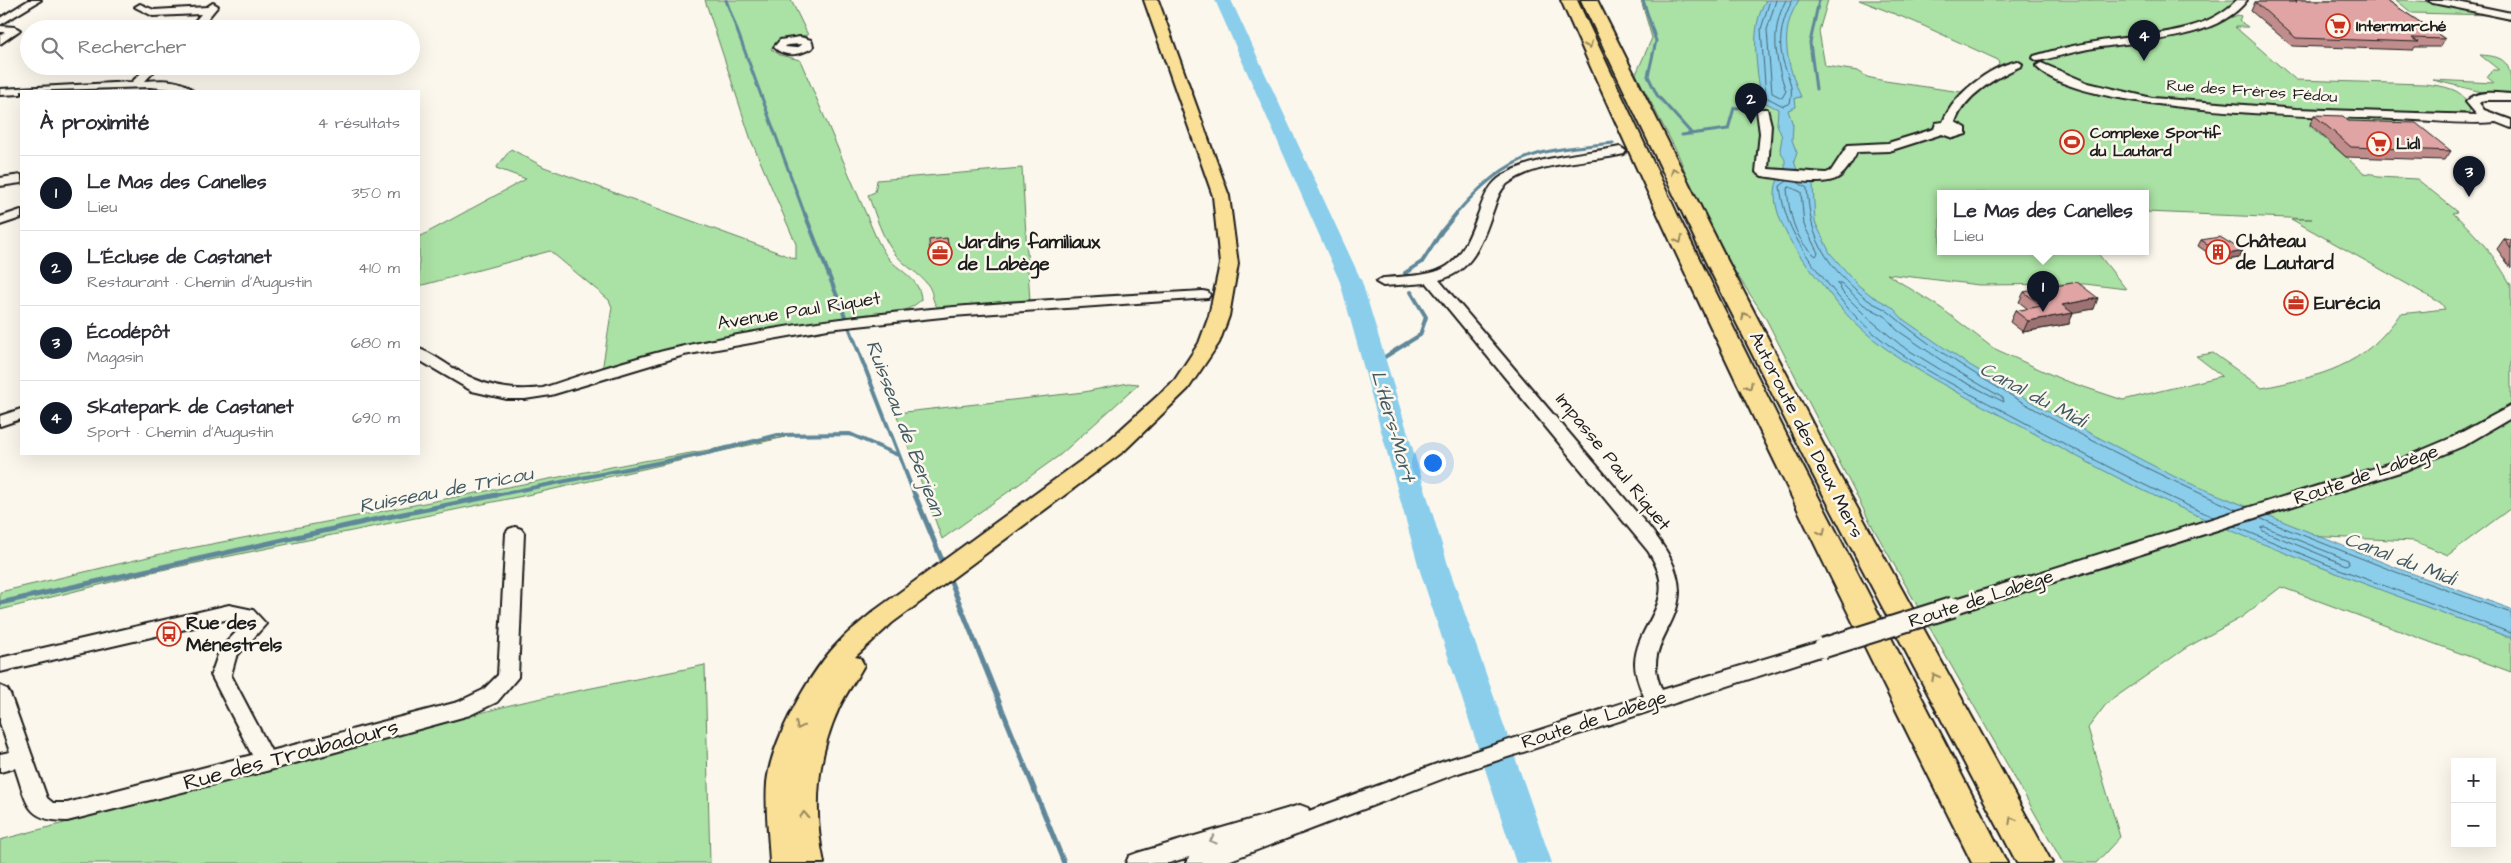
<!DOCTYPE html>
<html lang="fr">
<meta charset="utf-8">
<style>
body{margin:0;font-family:"Architects Daughter",sans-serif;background:#f7f7f7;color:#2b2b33}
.controls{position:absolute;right:15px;bottom:15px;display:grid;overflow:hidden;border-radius:0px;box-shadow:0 5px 20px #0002}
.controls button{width:45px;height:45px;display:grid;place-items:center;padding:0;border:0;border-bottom:1px solid #e1e1e2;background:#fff;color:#2b2b33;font:25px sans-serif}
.you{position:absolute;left:1432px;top:462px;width:18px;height:18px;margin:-12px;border:4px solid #fff;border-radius:50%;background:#1a73e8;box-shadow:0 0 0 8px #1a73e833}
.badge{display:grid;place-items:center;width:32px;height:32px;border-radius:50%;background:#111827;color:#fff;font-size:16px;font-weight:700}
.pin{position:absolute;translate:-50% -41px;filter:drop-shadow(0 1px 2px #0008)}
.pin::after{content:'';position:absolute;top:26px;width:18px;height:15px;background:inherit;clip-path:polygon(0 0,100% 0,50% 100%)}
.popup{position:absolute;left:1937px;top:190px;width:212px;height:65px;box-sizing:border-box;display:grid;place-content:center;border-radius:0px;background:#fff;filter:drop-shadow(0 1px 4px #0005);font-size:16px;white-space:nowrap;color:#7c7c81}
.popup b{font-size:19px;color:#2b2b33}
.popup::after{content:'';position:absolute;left:50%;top:100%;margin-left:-10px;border:10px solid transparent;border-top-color:#fff}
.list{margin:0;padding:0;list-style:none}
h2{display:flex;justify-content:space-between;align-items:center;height:65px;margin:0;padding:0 20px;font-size:21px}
h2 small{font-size:16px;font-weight:400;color:#7c7c81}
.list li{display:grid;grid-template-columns:32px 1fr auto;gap:15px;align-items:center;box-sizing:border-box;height:75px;padding:0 20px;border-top:1px solid #e1e1e2}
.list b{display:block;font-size:19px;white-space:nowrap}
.list p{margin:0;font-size:16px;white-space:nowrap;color:#7c7c81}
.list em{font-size:16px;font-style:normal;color:#7c7c81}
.icon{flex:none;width:28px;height:28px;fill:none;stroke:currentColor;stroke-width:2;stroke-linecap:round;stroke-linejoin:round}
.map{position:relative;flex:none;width:2511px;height:863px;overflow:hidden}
.search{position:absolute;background:#fff;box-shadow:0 5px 20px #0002;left:20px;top:20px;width:400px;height:55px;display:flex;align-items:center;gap:12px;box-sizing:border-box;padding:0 18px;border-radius:28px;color:#7c7c81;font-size:19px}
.panel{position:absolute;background:#fff;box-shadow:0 5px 20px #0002;left:20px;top:90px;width:400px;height:365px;border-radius:0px}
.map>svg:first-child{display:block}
.green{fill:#aae1a4;stroke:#637e60;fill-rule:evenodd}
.water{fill:#8aceec;stroke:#5e8799}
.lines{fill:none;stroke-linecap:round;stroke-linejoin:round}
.shore{stroke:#48636f;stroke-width:1}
.stream-far2{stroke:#5e8799;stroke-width:3}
.stream-far1{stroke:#5e8799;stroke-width:4}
.stream{stroke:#5e8799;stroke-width:5}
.river{fill:#8aceec;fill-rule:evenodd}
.minor-casing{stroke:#1c1c1c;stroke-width:4}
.major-casing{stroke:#1c1c1c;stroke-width:4}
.highway-casing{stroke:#1c1c1c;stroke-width:4}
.minor{fill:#fbf7ec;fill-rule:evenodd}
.major{fill:#fadf96;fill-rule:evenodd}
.highway{fill:#fadf96;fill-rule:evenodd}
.minor-bridge-casing{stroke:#1c1c1c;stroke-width:23;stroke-linecap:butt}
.minor-bridge{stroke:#fbf7ec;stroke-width:19}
.wall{fill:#c08d8c;stroke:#1c1c1c}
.shaded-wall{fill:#9c7372;stroke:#1c1c1c}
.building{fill:#dfa4a3;stroke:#1c1c1c}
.oneway{stroke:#96875f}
.oneway2{stroke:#97948e}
.labels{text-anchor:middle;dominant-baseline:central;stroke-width:5;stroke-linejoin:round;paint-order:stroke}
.far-poi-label{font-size:16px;font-weight:bold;fill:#1c1c1c;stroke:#fbf7ec;text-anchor:start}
.far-street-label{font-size:16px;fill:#1c1c1c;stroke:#fbf7ec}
.poi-label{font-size:19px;font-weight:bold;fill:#1c1c1c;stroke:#fbf7ec;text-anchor:start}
.street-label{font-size:19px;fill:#1c1c1c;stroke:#fbf7ec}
.water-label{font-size:20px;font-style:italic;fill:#425a65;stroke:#fbf7ec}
.near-street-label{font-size:22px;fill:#1c1c1c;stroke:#fbf7ec}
</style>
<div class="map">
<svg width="2511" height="863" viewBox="0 0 2511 863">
<rect width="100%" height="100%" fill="#fbf7ec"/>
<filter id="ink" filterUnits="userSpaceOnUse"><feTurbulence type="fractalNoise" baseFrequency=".02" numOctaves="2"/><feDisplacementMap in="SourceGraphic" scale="10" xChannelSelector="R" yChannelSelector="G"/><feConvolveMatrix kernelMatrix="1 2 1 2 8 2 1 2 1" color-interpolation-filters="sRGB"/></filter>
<g filter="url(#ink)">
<!-- green -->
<g class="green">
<path d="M 705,0 L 791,0 L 808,35 C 796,37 777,37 771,49 L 780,55 L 800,60 L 875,235 C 879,243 883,252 889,259 C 901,272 921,280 921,300 C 903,317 877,316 853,319 L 602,371 L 612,307 L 609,300 L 550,251 L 419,286 L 419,237 L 526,179 L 496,168 L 511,149 L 544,167 L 796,259 L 796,244 L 751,140 Z"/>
<path d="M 1641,0 L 1828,0 L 1819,31 L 1825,66 L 1858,71 L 1867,77 L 1885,81 L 1961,92 L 1999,65 L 1998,60 L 1915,22 L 1859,0 L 2236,0 C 2227,21 2191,24 2172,31 L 2181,35 L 2238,15 L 2241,16 L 2239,21 L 2248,27 L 2235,27 L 2296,80 L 2423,84 C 2435,85 2458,87 2465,99 C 2467,102 2468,107 2470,110 L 2468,113 L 2370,113 L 2257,106 L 2261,112 L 2394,120 L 2401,127 L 2309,125 L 2364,173 L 2373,174 L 2378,177 L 2417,179 L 2458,212 L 2453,213 C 2478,236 2494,255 2511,285 L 2511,508 L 2448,555 L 2414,541 L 2239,533 L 2324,568 L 2511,638 L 2511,672 L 2281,587 L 2242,617 L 2186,648 L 2107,703 L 2088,728 L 2120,837 L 2096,863 L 2063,863 L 1871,524 L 1765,317 L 1710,234 L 1678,154 L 1636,74 L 1652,38 ZM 1940,193 L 2146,193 L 2146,212 L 2312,219 L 2291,219 L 2441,303 L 2445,309 L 2400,314 C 2364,367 2321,376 2262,388 L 2213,353 L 2196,356 L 2222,376 L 2123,400 L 2063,380 L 1993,348 L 1941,308 L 1887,274 L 1979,285 L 2085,284 L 2126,289 L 2096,251 L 1940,251 Z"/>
<path d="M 2396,0 C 2435,0 2472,9 2511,18 L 2511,21 L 2492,15 L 2412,13 Z"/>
<path d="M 2480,55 C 2509,56 2511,66 2511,93 L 2486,93 L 2433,80 L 2494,83 L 2487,77 L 2492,70 L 2499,70 Z"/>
<path d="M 1022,168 L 1030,302 L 943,310 C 930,305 935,295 928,285 C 919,273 906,267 896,255 C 882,239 876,215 868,195 L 875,192 L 877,180 Z"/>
<path d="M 1128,383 L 1139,384 L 1060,455 L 942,539 L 896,413 L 1084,392 Z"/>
<path d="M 785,437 L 532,494 L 147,573 L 0,610 L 0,592 L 165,553 L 632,463 Z"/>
<path d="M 705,665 L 710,863 L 0,863 L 0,840 L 518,703 Z"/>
</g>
<!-- water -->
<path class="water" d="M 1766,0 L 1799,0 C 1778,32 1787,64 1801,97 L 1795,98 L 1796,107 L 1788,110 L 1793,125 L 1792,140 L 1797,153 L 1794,161 L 1800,179 L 1813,184 L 1815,222 L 1830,253 L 1858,285 L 1872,296 L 1892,307 L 1904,320 L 1963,361 L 2045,410 L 2177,478 L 2397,568 L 2511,609 L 2511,638 C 2398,596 2283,556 2174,505 C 2119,480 2067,451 2013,422 C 1960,393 1901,366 1856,324 C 1839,308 1825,287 1810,269 C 1793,248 1766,207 1778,179 L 1785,177 L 1785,160 L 1780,150 L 1782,137 L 1777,124 L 1778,109 L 1764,102 L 1761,98 C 1757,66 1749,29 1766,0 Z"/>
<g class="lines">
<!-- shore -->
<g class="shore">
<path d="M 1770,0 L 1761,29 L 1766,97 L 1783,106 L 1790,103 C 1795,86 1786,74 1782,57 C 1778,38 1783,16 1793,0"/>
<path d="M 1776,0 L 1767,30 L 1772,93 L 1782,98 L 1786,91 C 1775,60 1770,30 1786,0"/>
<path d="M 1787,181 L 1780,186 C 1784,222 1799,246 1820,274 C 1833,290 1845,306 1859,320 C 1905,364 1965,390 2020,420 C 2083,454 2147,488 2213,517"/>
<path d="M 1797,182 L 1807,188 C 1809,213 1812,235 1826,256 C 1836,272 1853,288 1868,300 C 1874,305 1884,307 1890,313 C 1922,341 1959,364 1995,386 C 2073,433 2154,473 2237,510"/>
<path d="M 1790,187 L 1801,192 L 1804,225 L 1818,253 L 1816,256 C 1795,242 1789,212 1787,189 Z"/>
<path d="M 1838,283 L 1841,283 L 1864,305 L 1885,316 L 1897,330 L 1957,371 L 2003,398 L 2004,402 L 1941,370 L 1902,346 L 1867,317 L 1843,293 Z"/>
<path d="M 2259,518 L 2396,572 L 2511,613"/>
<path d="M 2234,526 L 2326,564 L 2511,633"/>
<path d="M 2265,527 L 2348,560 L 2349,563 L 2346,565 L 2263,531 L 2261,528 Z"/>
</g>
<!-- stream-far2 -->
<g class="stream-far2">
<path d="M 726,0 L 805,215"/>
<path d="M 1643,0 L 1656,41 L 1648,76 L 1657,95 L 1692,134"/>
<path d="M 1816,89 L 1810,43 L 1819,0"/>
<path d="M 1682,135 L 1728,129 L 1734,108 L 1749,107"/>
<path d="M 1455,215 C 1478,188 1505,162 1541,153 C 1564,147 1589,146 1613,143"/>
</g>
<!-- stream-far1 -->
<g class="stream-far1">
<path d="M 805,214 L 915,496"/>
<path d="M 1405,273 L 1422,262 L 1442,231 L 1456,214"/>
<path d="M 1375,363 L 1420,335 L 1426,317 L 1411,292"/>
<path d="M 491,496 L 707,453 L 778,435 L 850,434 L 898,455"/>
</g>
<!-- stream -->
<g class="stream">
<path d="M 915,495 L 944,565"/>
<path d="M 948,575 L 1064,863"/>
<path d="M 0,603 L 373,520 L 497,495"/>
</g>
<!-- river -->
<path class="river" d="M 1215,0 L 1231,0 L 1362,282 L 1449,568 L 1552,863 L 1516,863 L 1419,568 L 1340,282 Z"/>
<!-- minor casing -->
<g class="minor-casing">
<g id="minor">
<path d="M 29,0 L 41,0 L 0,25 L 0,18 Z"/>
<path d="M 2237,0 L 2247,0 C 2217,40 2140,41 2094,48 C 2075,51 2057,57 2038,61 L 2033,58 L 2034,56 C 2054,50 2074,45 2095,42 C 2140,34 2203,36 2237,0 Z"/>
<path d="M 2428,0 L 2448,0 L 2511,13 L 2511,19 L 2433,3 Z"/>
<path d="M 213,3 L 218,6 L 199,29 L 188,29 L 201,14 L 153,16 L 135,7 L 140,4 L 154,10 L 207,7 Z"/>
<path d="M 0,26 L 15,27 L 20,30 L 0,44 L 0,36 L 5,32 L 0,32 Z"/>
<path d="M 800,37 L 811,40 L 813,46 L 812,48 C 800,55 784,58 774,47 L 780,40 ZM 802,44 L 796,48 L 785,47 L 787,45 Z"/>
<path d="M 2017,61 L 2022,64 L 2021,66 C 1995,78 1965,95 1955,122 L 1966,128 L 1966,134 L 1953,138 L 1942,134 L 1889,151 L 1857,152 C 1854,159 1846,172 1839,177 C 1824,188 1780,178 1762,176 L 1756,172 L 1760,133 L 1757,111 L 1759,109 L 1767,109 L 1771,125 L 1768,169 L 1826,173 L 1831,171 L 1848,145 L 1888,143 L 1934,129 L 1936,123 L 1943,122 C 1954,94 1988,68 2017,61 Z"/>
<path d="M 2041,63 L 2088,83 L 2152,98 L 2296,109 L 2477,115 L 2466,102 C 2478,89 2495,93 2511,94 L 2511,100 L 2484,100 L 2479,103 L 2484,110 L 2511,120 L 2511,128 L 2496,122 C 2463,125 2429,120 2397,119 C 2331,117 2074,113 2036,66 Z"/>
<path d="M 148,66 L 159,66 L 145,81 C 160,80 182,78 193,91 L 150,87 L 21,91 L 21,94 L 0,95 L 0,89 L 132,82 Z"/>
<path d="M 1620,147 L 1626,151 L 1624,154 C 1590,162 1535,162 1507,184 C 1500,190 1497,199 1494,208 C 1483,238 1475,271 1439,280 L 1649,527 C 1664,546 1679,567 1679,592 C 1678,630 1642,647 1662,690 L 1823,641 L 1830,643 L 1833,648 L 1830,653 L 1455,774 L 1223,863 L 1186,863 L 1189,857 L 1169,863 L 1126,863 L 1129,856 L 1137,853 L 1300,805 L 1308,808 L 1309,811 L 1442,762 L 1644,696 C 1639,685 1635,675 1635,663 C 1637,620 1682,603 1648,551 L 1427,283 L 1383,286 L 1376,282 L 1383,278 C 1447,274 1456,274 1479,212 C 1483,200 1488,187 1498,179 C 1526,157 1585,154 1620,147 Z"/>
<path d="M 21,175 L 21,183 L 0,186 L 0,178 Z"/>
<path d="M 21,210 L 21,218 L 0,225 L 0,217 Z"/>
<path d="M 1203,291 L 1208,292 L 1210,295 L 1208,298 L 952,316 L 828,329 L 684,355 L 551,395 L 525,399 L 507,399 L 472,391 L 419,360 L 419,349 C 431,353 443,362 453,368 C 483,386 508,392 543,388 C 596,370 648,353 703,342 C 867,307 1036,301 1203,291 Z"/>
<path d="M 2511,406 L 2511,418 L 2463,446 L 2406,470 L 1953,614 L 1946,612 L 1944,607 L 1946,602 L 2394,462 L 2451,438 Z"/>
<path d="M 21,409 L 21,419 L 0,426 L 0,416 Z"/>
<path d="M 515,527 L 521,529 L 524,533 L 518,677 L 497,702 L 470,715 L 266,771 L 67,821 C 25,821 27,802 15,768 L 0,772 L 0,754 L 10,752 L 0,723 L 0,686 L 7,689 L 10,694 L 47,798 L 53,803 L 67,803 L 252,755 L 211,675 L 220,649 L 244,624 L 240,621 L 229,619 L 0,672 L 0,658 L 229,605 L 253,610 L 266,624 L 236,657 L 231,675 L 271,751 L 458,702 L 483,690 L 498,675 L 506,533 L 509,529 Z"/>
</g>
</g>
<!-- major casing -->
<g class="major-casing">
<path id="major" d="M 1144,0 L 1158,0 L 1229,196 L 1238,264 L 1229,316 L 1219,343 L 1188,389 L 1124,451 L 892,623 L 857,655 L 855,657 L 860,658 L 864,665 C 856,680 846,693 839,708 C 816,758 813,811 824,863 L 770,863 C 769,837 765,809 767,783 C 771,741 810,671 840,641 C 850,630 863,621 874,611 L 1108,441 L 1174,381 L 1199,343 L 1209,316 L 1220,264 L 1213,196 Z"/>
</g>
<!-- highway casing -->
<g class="highway-casing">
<g id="highway">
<path d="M 1561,0 L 1577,0 L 1679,218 L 1786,434 L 2007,863 L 1972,863 C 1830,578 1690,292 1561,0 Z"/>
<path d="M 1581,0 L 1597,0 L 1726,258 L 1838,473 L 2052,863 L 2017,863 L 1812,473 L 1704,258 Z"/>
</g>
</g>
<!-- minor -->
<use href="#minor" class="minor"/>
<!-- major -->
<use href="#major" class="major"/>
<!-- highway -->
<use href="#highway" class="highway"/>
<!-- minor-bridge casing -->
<g class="minor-bridge-casing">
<path id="minor-bridge" d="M 1823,648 L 1953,607"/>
</g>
<!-- minor-bridge -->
<use href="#minor-bridge" class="minor-bridge"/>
</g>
<!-- wall -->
<g class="wall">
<path d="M 2286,0 L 2387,0 L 2445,39 L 2440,47 L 2415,47 L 2413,50 L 2292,46 L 2251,11 L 2255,2 L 2284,2 Z"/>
<path d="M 2314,115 L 2348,121 L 2451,151 L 2445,160 L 2346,157 L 2310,124 Z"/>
<path d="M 2504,239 L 2511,240 L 2511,268 L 2497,249 Z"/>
<path d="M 2201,240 L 2239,258 L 2220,261 L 2198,246 Z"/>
<path d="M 2024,292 L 2094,309 L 2072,312 L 2069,324 L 2023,332 L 2010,322 L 2015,311 L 2028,309 L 2019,302 Z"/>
</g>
<!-- shaded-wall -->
<g class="shaded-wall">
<path d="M 947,238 L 950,259 L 931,261 L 930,255 Z"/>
<path d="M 2243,251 L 2239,258 L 2220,261 L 2224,255 Z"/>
<path d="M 2098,298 L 2094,309 L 2058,315 L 2062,305 Z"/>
<path d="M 2073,313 L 2069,324 L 2023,332 L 2028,321 Z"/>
</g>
<!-- building -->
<g class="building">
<path d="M 2294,0 L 2387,0 L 2445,39 L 2412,38 L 2418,42 L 2296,38 L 2255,2 L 2297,2 Z"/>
<path d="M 2314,115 L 2343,116 L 2348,121 L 2416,123 L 2451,151 L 2351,147 Z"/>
<path d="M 2220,237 L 2243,251 L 2224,255 L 2201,240 Z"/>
<path d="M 947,238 L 949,252 L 930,255 L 929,240 Z"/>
<path d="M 2504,239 L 2511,240 L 2511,249 Z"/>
<path d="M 2077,282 L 2098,298 L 2062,305 L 2073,313 L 2028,321 L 2015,311 L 2042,306 L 2024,292 Z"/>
</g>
<!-- one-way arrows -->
<defs><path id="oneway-chevron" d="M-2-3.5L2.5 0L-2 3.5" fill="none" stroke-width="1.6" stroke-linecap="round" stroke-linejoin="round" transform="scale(1.25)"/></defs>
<g class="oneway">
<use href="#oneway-chevron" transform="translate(1589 45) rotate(66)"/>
<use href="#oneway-chevron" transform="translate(1674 171) rotate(-115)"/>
<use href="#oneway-chevron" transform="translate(1679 240) rotate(65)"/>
<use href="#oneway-chevron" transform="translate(1745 316) rotate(-117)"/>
<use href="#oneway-chevron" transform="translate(1749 386) rotate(63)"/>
<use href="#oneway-chevron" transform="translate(1822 532) rotate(64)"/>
<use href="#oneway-chevron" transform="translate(1935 677) rotate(-118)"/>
<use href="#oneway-chevron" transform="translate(799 726) rotate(115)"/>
<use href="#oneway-chevron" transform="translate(804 815) rotate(-93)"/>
<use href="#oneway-chevron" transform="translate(2012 820) rotate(-118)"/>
</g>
<use class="oneway2" href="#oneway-chevron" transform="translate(1213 840) rotate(163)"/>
</g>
<!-- icons -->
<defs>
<g id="supermarket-ring" transform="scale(1.25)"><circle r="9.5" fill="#fbf7ec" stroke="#c8321e" stroke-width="1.5"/><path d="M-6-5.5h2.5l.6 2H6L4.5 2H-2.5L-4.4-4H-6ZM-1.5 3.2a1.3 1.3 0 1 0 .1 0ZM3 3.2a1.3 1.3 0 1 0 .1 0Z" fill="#c8321e"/></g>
<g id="stadium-ring" transform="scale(1.25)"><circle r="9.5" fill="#fbf7ec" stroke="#c8321e" stroke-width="1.5"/><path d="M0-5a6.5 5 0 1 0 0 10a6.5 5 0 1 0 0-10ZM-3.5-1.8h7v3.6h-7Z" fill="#c8321e"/></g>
<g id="building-ring" transform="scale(1.25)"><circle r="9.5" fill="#fbf7ec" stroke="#c8321e" stroke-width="1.5"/><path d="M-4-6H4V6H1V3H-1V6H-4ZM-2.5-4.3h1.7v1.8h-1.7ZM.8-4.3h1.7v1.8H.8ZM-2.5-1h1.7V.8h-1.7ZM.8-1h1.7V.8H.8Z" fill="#c8321e"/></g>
<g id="office-ring" transform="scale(1.25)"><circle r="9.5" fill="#fbf7ec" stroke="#c8321e" stroke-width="1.5"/><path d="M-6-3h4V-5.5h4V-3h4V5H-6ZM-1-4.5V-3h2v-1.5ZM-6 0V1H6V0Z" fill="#c8321e"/></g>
<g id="bus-ring" transform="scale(1.25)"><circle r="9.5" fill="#fbf7ec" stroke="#c8321e" stroke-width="1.5"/><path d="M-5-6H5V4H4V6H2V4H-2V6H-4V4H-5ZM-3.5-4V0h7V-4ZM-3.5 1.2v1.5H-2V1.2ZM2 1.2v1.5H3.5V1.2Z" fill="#c8321e"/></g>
</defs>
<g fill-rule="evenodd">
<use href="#supermarket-ring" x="2338" y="26"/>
<use href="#stadium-ring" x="2072" y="142"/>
<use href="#supermarket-ring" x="2379" y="144"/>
<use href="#building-ring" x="2218" y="252"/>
<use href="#office-ring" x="940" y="253"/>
<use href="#office-ring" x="2296" y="303"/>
<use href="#bus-ring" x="169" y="634"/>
</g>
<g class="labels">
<!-- far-poi labels -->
<g class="far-poi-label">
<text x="2356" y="26">Intermarché</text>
<text x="2090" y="133">Complexe Sportif<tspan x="2090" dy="18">du Lautard</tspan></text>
<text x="2396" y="144">Lidl</text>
</g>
<!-- far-street labels -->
<g class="far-street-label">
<text transform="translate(2252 91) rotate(4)">Rue des Frères Fédou</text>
</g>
<!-- poi labels -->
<g class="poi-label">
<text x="2236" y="241">Château<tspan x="2236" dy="22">de Lautard</tspan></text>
<text x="958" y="242">Jardins familiaux<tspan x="958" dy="22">de Labège</tspan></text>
<text x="2314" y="303">Eurécia</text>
<text x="186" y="623">Rue des<tspan x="186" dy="22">Ménestrels</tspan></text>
</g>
<!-- street labels -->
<g class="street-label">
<text transform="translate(799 311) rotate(-9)">Avenue Paul Riquet</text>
<text transform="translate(1806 435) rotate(63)">Autoroute des Deux Mers</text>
<text transform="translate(1613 462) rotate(51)">Impasse Paul Riquet</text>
<text transform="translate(2366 475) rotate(-19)">Route de Labège</text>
<text transform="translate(1981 599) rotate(-18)">Route de Labège</text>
<text transform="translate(1594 720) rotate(-18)">Route de Labège</text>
</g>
<!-- water labels -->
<g class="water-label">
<text transform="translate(2033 395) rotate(28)">Canal du Midi</text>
<text transform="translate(1393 426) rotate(74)">L'Hers-Mort</text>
<text transform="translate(905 428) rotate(69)">Ruisseau de Berjean</text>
<text transform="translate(446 490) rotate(-11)">Ruisseau de Tricou</text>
<text transform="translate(2400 559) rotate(21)">Canal du Midi</text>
</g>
<!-- near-street labels -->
<g class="near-street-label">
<text transform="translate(291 755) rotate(-15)">Rue des Troubadours</text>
</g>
</g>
</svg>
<div class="controls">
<button>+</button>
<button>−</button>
</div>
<div class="you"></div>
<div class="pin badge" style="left:2043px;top:312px">1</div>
<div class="popup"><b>Le Mas des Canelles</b>Lieu</div>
<div class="pin badge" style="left:1751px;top:124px">2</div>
<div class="pin badge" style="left:2469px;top:197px">3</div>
<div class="pin badge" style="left:2144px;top:61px">4</div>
<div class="search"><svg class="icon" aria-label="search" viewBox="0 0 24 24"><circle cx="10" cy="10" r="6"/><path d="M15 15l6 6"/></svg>Rechercher</div>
<section class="panel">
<h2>À proximité<small>4 résultats</small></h2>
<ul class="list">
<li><span class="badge">1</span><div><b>Le Mas des Canelles</b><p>Lieu</p></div><em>350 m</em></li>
<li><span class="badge">2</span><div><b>L'Écluse de Castanet</b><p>Restaurant · Chemin d'Augustin</p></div><em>410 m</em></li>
<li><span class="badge">3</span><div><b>Écodépôt</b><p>Magasin</p></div><em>680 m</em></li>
<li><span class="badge">4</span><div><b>Skatepark de Castanet</b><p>Sport · Chemin d'Augustin</p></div><em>690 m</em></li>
</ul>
</section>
</div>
